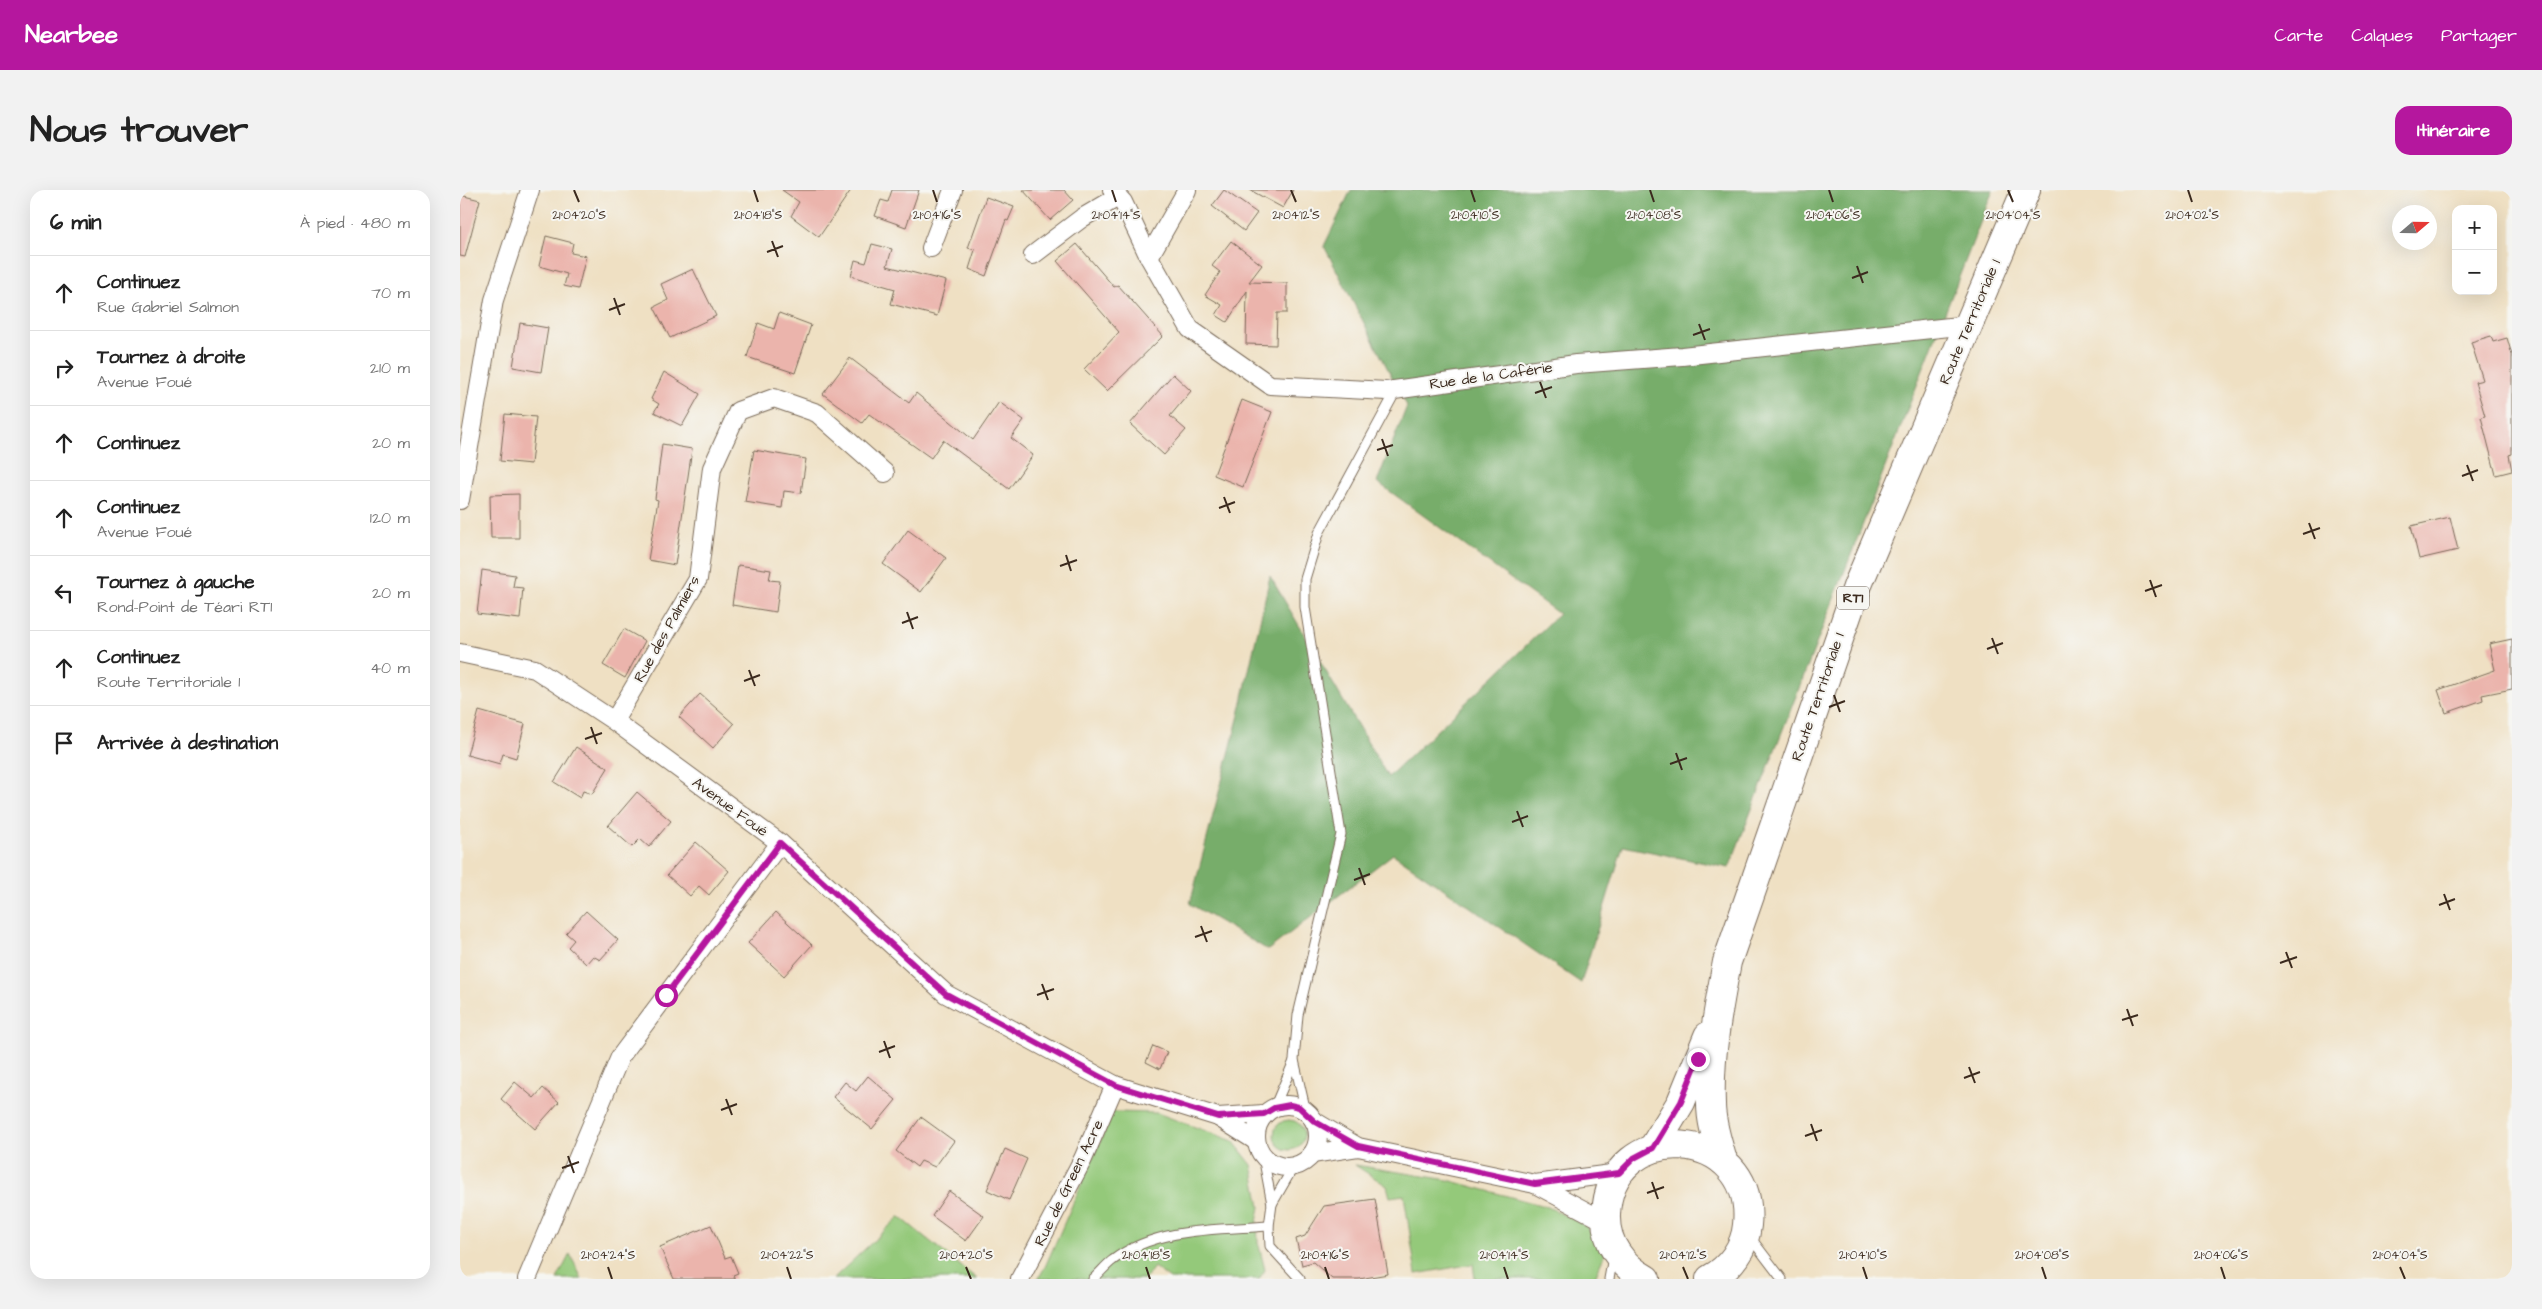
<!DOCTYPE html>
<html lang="fr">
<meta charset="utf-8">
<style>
body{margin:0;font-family:"Architects Daughter",sans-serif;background:#f2f2f2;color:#222}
.controls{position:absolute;right:15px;top:15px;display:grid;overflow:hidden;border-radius:10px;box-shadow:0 5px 20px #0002}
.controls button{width:45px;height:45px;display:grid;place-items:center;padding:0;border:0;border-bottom:1px solid #e0e0e0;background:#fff;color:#222;font:25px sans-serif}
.compass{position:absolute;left:1932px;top:15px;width:45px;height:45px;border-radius:50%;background:#fff;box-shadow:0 5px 20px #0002;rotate:70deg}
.stop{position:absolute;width:15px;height:15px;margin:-11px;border:4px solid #b5179e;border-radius:50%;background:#fff}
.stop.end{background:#b5179e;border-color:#fff;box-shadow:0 1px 5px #0008}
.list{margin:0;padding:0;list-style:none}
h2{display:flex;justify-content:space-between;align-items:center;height:65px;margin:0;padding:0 20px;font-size:21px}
h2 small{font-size:16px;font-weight:400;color:#767676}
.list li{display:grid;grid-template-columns:32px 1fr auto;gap:15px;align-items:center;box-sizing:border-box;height:75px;padding:0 20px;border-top:1px solid #e0e0e0}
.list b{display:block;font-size:19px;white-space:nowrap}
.list p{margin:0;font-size:16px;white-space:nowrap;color:#767676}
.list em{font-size:16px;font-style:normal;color:#767676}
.icon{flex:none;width:28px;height:28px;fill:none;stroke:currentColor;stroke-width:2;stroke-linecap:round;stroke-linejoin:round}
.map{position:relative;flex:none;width:2052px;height:1089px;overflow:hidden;border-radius:15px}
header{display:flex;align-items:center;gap:30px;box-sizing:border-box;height:70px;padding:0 25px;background:#b5179e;color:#fff}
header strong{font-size:24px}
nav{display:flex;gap:28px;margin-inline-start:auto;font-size:18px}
.intro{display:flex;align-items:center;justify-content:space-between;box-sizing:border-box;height:120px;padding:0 30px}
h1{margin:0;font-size:35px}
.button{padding:12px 22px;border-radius:15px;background:#b5179e;color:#fff;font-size:18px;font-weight:700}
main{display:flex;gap:30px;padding:0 30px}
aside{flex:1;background:#fff;border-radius:15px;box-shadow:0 5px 20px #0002}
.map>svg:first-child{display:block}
.green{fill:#94c97a;stroke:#687a4c}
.forest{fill:#77ad6a;stroke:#596c44}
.building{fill:#ebb4ac}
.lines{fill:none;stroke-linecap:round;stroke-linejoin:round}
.service-casing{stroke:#7a6a58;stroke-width:11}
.minor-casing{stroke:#7a6a58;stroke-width:20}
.primary-casing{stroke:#7a6a58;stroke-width:30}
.service{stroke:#fff;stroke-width:9}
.minor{stroke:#fff;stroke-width:18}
.primary{stroke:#fff;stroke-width:28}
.route{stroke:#b5179e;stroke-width:6}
.ticks{fill:none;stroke:#3b2a1e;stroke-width:2}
.labels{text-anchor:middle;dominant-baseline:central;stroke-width:4;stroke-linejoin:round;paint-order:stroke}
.shield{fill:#f6f6f2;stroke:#73675e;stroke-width:1}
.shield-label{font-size:14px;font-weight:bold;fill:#3b2a1e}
.street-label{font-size:15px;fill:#3b2a1e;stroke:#f6f6f2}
.ticks-label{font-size:12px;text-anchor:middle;fill:#3b2a1e;stroke:#f6f6f2;stroke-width:4;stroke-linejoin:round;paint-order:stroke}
</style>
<header>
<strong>Nearbee</strong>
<nav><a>Carte</a><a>Calques</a><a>Partager</a></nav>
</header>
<div class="intro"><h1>Nous trouver</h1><a class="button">Itinéraire</a></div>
<main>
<aside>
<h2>6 min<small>À pied · 480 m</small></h2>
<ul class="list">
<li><svg class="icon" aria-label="ahead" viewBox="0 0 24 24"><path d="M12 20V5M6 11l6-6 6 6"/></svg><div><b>Continuez</b><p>Rue Gabriel Salmon</p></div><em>70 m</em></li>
<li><svg class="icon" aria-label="right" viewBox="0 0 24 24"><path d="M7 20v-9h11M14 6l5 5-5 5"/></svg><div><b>Tournez à droite</b><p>Avenue Foué</p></div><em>210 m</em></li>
<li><svg class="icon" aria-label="ahead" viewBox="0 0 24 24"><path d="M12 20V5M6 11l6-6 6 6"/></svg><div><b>Continuez</b></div><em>20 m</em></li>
<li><svg class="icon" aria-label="ahead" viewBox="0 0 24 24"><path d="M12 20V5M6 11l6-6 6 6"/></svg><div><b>Continuez</b><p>Avenue Foué</p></div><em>120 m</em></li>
<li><svg class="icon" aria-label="left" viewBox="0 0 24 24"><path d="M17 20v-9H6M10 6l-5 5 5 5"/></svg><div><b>Tournez à gauche</b><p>Rond-Point de Téari RT1</p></div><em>20 m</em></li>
<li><svg class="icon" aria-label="ahead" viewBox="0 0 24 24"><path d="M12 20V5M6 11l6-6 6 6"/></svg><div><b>Continuez</b><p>Route Territoriale 1</p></div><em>40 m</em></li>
<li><svg class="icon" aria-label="arrive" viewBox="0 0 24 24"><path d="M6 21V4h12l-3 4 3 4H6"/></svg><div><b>Arrivée à destination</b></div></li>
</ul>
</aside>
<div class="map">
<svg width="2052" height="1089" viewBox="0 0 2052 1089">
<rect width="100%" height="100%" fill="#f6f6f2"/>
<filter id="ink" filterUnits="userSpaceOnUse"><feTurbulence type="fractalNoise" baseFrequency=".02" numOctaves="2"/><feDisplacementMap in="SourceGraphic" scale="10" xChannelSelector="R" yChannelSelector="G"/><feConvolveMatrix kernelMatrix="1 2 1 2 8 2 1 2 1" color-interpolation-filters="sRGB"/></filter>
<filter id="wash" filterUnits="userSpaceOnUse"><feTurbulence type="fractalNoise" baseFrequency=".0096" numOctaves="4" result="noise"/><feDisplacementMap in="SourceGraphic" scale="20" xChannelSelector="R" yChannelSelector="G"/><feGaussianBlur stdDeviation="1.12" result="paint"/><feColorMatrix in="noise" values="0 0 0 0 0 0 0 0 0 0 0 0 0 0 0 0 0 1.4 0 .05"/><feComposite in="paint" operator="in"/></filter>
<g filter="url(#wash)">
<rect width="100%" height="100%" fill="#efe0c3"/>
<!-- green -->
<g class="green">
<path d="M 653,922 L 697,923 L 773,951 L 792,975 L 800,1017 L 797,1032 L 798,1052 L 805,1080 L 799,1089 L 710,1089 L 694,1077 L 685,1089 L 578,1089 L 585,1077 Z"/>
<circle cx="829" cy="945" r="15"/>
<path d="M 895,975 L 988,990 L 1088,1017 L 1126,1036 L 1145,1064 L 1134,1089 L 1015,1089 L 1013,1074 L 956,1084 L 944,1005 L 930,1007 L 927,996 Z"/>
<path d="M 439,1027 L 440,1027 L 517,1089 L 373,1089 Z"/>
<path d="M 110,1064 L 122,1089 L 97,1089 Z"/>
</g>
<!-- forest -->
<path class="forest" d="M 891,0 L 1533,0 L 1269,678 L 1163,656 L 1121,793 L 933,664 L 808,760 L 730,714 L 779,525 L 810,386 L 928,587 L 1099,424 L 917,292 L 947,216 L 864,56 Z"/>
<g id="blocks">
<!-- building -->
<g class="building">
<path d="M 322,0 L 391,0 L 359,47 L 331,26 L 339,12 Z"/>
<path d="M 432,0 L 459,0 L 446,37 L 415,26 L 421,10 L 428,12 Z"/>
<path d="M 563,0 L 604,0 L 613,10 L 590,30 Z"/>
<path d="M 764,0 L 797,23 L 784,41 L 752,16 Z"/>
<path d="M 790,0 L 833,0 L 823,18 Z"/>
<path d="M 0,5 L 20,10 L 5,67 L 0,66 Z"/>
<path d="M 526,7 L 554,17 L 548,31 L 546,30 L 526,86 L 509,79 L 515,60 L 508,58 Z"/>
<path d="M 86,46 L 113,53 L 111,63 L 126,66 L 118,99 L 104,96 L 107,84 L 79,76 Z"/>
<path d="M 771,51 L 802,75 L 789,92 L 827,93 L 827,123 L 817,123 L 816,155 L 786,154 L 787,101 L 767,132 L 756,125 L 762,115 L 745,105 L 760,82 L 752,76 Z"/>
<path d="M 412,54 L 432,59 L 427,76 L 486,91 L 477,126 L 431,114 L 435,99 L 391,86 L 395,70 L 406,73 Z"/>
<path d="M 617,54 L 654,97 L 658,95 L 703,146 L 647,201 L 624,179 L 659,142 L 597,71 Z"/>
<path d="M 233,79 L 256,126 L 210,148 L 194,117 L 208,110 L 201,94 Z"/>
<path d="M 319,123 L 351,135 L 335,183 L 287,167 L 298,133 L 314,139 Z"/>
<path d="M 60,133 L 88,138 L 81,182 L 53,177 Z"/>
<path d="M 2031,146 L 2033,152 L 2047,148 L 2052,165 L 2052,264 L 2049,265 L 2052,281 L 2036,285 L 2021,227 L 2025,226 L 2015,192 L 2023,190 L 2011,152 Z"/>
<path d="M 390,168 L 449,213 L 456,203 L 513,250 L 539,212 L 564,230 L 551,248 L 573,265 L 549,299 L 483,250 L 471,268 L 409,224 L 402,233 L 363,204 Z"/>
<path d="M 204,182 L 240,204 L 222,236 L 194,222 L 199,214 L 191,209 Z"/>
<path d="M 713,184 L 731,201 L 710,226 L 726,240 L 704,265 L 670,234 Z"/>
<path d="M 782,210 L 812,222 L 783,297 L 754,285 Z"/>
<path d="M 45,224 L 76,227 L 71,274 L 40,271 Z"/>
<path d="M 202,254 L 232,259 L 215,375 L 188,370 L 198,310 L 195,309 Z"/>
<path d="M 294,260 L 346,269 L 341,303 L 324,301 L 322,318 L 285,312 Z"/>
<path d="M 59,304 L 59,348 L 31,348 L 30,305 Z"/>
<path d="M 1990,327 L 1998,360 L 1959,369 L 1951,336 Z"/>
<path d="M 448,340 L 486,368 L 461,402 L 423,374 Z"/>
<path d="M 278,375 L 311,380 L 309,390 L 320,391 L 316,422 L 272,415 Z"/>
<path d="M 22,380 L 55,385 L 53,397 L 63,398 L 60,429 L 17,424 Z"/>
<path d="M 164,439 L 185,451 L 165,488 L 143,475 Z"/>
<path d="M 2052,449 L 2052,499 L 2022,505 L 2023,510 L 1986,523 L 1978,500 L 2035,480 L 2029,454 Z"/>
<path d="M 240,504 L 274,534 L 253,558 L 219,527 Z"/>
<path d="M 19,521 L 65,534 L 56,568 L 43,564 L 40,574 L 7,565 Z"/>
<path d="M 116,557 L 148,578 L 132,604 L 123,601 L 120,608 L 94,592 Z"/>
<path d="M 177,602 L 211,631 L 189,657 L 180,649 L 172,657 L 148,636 Z"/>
<path d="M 236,652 L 269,681 L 249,705 L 239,696 L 230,706 L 207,685 Z"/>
<path d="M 126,721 L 158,750 L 140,770 L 133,766 L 126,774 L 108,757 L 114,750 L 106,743 Z"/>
<path d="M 316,722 L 352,755 L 324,786 L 288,753 Z"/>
<path d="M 693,856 L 707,862 L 700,879 L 686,872 Z"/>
<path d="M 408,886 L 436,910 L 412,939 L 373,907 L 385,892 L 396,901 Z"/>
<path d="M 55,892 L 74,908 L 83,898 L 99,912 L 75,939 L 41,909 Z"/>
<path d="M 461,927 L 494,951 L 475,977 L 461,971 L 457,977 L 436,961 Z"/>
<path d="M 545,959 L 567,969 L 549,1010 L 527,1000 Z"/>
<path d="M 489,1001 L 524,1026 L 506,1051 L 472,1026 Z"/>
<path d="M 915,1009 L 928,1084 L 899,1089 L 872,1089 L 853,1072 L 842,1075 L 836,1049 L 845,1046 L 864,1016 Z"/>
<path d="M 251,1035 L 265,1068 L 271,1066 L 278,1083 L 273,1085 L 275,1089 L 214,1089 L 200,1057 Z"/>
</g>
</g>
</g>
<g filter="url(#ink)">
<use href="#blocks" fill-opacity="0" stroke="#7a6a58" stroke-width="1"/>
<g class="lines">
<!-- service casing -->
<g class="service-casing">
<g id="service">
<path d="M 814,918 L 834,871"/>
<path d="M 846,922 L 834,870 L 838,825 L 881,644 L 845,417 L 845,389 L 859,343 L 937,199"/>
<path d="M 803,966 L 812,1014 L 809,1036 L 810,1056 L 840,1089"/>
<path d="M 812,1014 L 834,976"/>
<path d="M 1290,1047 L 1322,1089"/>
<path d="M 633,1089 C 640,1083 646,1075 653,1070 C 697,1037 757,1040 809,1036"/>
<path d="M 1149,1089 L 1153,1067"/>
</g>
</g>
<!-- minor casing -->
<g class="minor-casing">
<g id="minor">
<path d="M 652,0 L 663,12 L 689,67 L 730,139 L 810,195 L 927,201 L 1116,174 L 1222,166 L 1508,135"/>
<path d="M 471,58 L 493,0"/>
<path d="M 573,65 L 622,28 L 658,7"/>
<path d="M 689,67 L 727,0"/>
<path d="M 0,310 L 34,110 L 70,0"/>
<path d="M 0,463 L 75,479 L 154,531 L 320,653 L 486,804 L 655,895 L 758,927 L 796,951"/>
<path d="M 154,531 L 238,389 L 252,278 L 278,221 L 314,208 L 357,223 L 425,283"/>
<circle cx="827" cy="946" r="31"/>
<path d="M 758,927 L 804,924"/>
<path d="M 854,931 L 898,957 L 1075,994 L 1146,1032"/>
<path d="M 852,964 L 898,957"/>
<path d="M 1075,994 L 1159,983"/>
<path d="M 67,1089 L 160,867 L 320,653"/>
<path d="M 560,1089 L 623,969 L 655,895"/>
</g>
</g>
<!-- primary casing -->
<g class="primary-casing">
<g id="primary">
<path d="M 1193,958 L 1221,912 L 1248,846"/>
<path d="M 1263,971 C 1258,953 1251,934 1251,914 C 1249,867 1258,819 1267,772 L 1397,397 L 1566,0"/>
<path d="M 1186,1089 C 1162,1076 1145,1053 1146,1025 C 1149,926 1297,935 1287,1035 C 1285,1058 1270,1078 1250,1089"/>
</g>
</g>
<!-- service -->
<use href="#service" class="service"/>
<!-- minor -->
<use href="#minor" class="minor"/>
<!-- primary -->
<use href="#primary" class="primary"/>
</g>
</g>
<g class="lines" filter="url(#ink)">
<!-- route -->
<path class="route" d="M 206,805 L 320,653 L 486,804 L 655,895 L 758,927 L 804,924 L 814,918 L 830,915 L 839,917 L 854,931 L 898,956 L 1075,994 L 1159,983 L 1174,968 L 1193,958 L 1221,912 L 1238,869"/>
</g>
<!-- ticks -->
<path class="ticks" d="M 114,0 L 119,12M 294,0 L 298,12M 473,0 L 477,12M 652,0 L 656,12M 831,0 L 836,12M 1011,0 L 1015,12M 1190,0 L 1194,12M 1369,0 L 1373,12M 1548,0 L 1553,12M 1728,0 L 1732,12M 312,51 L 318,67M 307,62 L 323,56M 1397,76 L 1403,93M 1392,88 L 1408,82M 154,108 L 160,125M 149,120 L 165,114M 1239,134 L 1245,150M 1233,145 L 1250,139M 1080,192 L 1086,208M 1075,203 L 1092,197M 922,249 L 928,266M 917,260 L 933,255M 2007,275 L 2013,291M 2002,286 L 2018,280M 764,307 L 770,323M 759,318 L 775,312M 1849,333 L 1855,349M 1843,344 L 1860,338M 606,365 L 611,381M 600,376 L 617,370M 1690,390 L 1696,407M 1685,401 L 1702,395M 447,422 L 453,439M 442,433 L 458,427M 1532,448 L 1538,464M 1527,459 L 1543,453M 289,480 L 295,496M 284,491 L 300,485M 1374,505 L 1380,522M 1369,517 L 1385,511M 131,537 L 137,554M 125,549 L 142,543M 1216,563 L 1222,580M 1210,574 L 1227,568M 1057,621 L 1063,637M 1052,632 L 1068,626M 899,678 L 905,695M 894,690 L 910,684M 1984,704 L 1990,720M 1979,715 L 1995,709M 741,736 L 747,752M 735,747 L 752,741M 1826,762 L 1832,778M 1820,773 L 1837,767M 582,794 L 588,810M 577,805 L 594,799M 1667,819 L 1673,836M 1662,830 L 1678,825M 424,851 L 430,868M 419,862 L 435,856M 1509,877 L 1515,893M 1504,888 L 1520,882M 266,909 L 272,925M 261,920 L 277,914M 1351,934 L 1357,951M 1345,946 L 1362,940M 108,966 L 114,983M 102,978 L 119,972M 1192,992 L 1198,1009M 1187,1003 L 1204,997M 148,1077 L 152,1089M 327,1077 L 331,1089M 506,1077 L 511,1089M 686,1077 L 690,1089M 865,1077 L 869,1089M 1044,1077 L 1048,1089M 1223,1077 L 1228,1089M 1403,1077 L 1407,1089M 1582,1077 L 1586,1089M 1761,1077 L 1765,1089M 1940,1077 L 1945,1089"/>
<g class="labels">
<!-- shield labels -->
<rect class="shield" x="1377" y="396.5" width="32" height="23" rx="4"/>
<g class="shield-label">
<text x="1393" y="408">RT1</text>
</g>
<!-- street labels -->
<g class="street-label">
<text transform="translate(1510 132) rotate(-67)">Route Territoriale 1</text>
<text transform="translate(1031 186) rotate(-8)">Rue de la Caférie</text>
<text transform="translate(207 439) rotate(-61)">Rue des Palmiers</text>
<text transform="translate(1358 507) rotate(-71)">Route Territoriale 1</text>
<text transform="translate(270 617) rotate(36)">Avenue Foué</text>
<text transform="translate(609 993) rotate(-64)">Rue de Green Acre</text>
</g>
</g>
<g class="ticks-label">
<text x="119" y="29">21°04'20"S</text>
<text x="298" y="29">21°04'18"S</text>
<text x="477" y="29">21°04'16"S</text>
<text x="656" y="29">21°04'14"S</text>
<text x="836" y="29">21°04'12"S</text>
<text x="1015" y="29">21°04'10"S</text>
<text x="1194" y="29">21°04'08"S</text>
<text x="1373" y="29">21°04'06"S</text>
<text x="1553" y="29">21°04'04"S</text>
<text x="1732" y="29">21°04'02"S</text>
<text x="148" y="1069">21°04'24"S</text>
<text x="327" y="1069">21°04'22"S</text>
<text x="506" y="1069">21°04'20"S</text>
<text x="686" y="1069">21°04'18"S</text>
<text x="865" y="1069">21°04'16"S</text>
<text x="1044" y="1069">21°04'14"S</text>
<text x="1223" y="1069">21°04'12"S</text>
<text x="1403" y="1069">21°04'10"S</text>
<text x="1582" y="1069">21°04'08"S</text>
<text x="1761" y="1069">21°04'06"S</text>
<text x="1940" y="1069">21°04'04"S</text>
</g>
</svg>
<div class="controls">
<button>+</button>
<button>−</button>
</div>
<svg class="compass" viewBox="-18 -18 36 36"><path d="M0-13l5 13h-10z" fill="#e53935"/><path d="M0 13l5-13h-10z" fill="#767676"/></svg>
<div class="stop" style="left:206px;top:805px"></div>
<div class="stop end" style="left:1238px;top:869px"></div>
</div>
</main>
